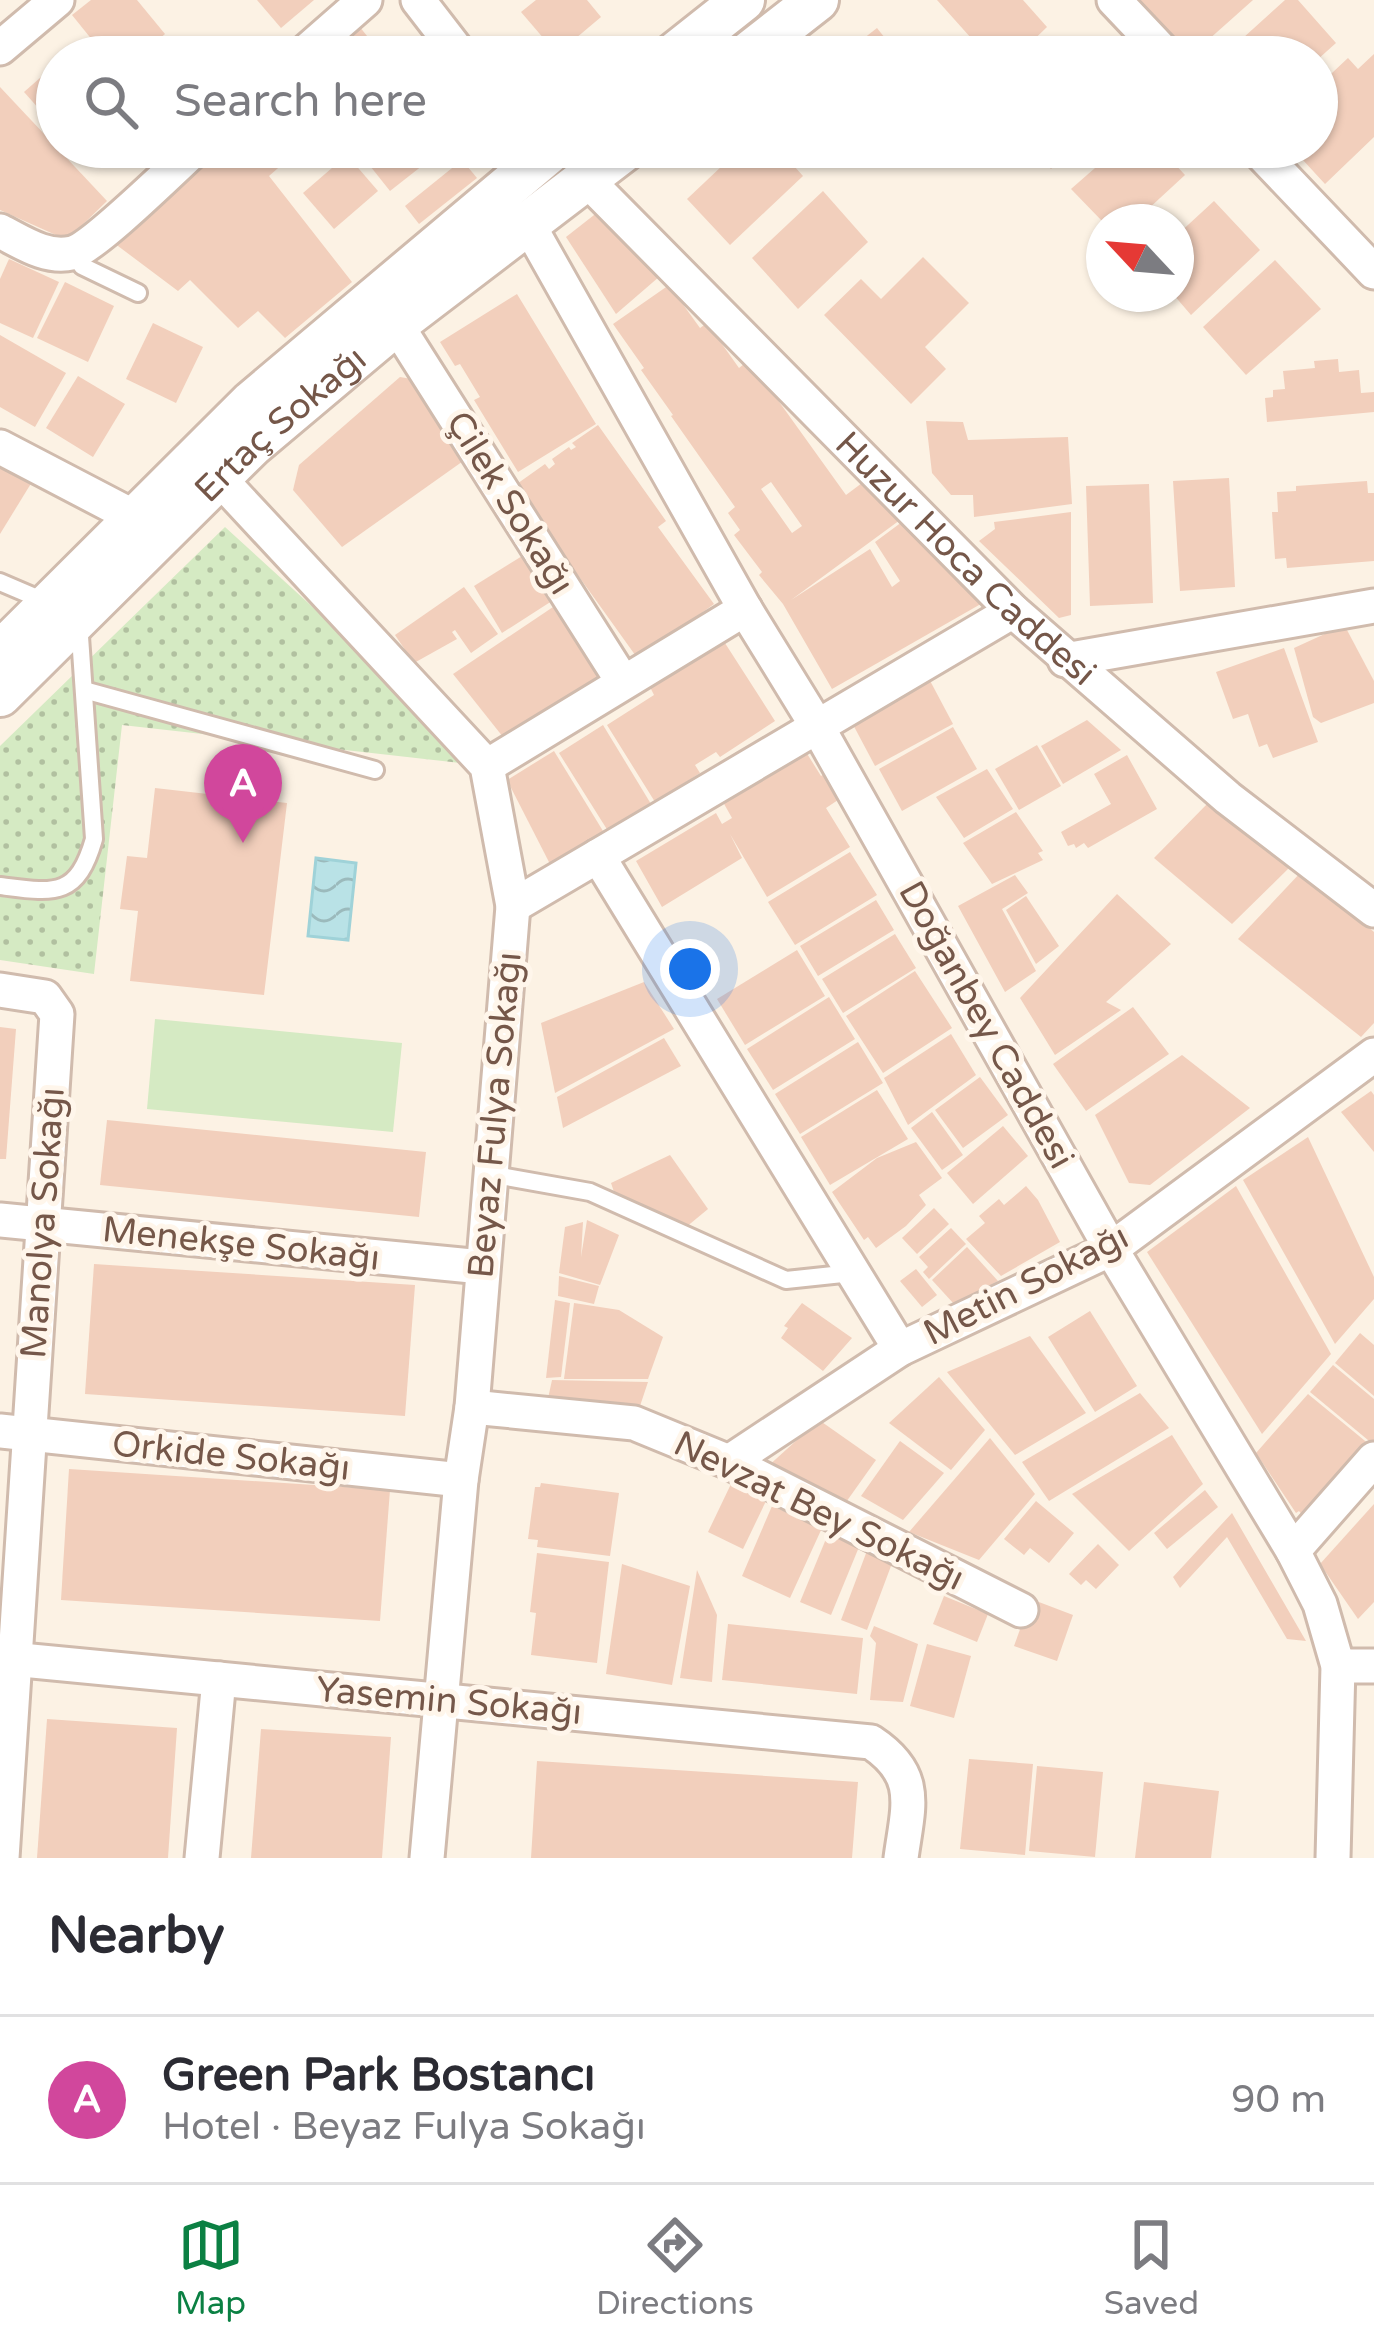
<!DOCTYPE html>
<meta charset="utf-8">
<style>
body{margin:0;font-family:"Varela Round",sans-serif;background:#f2f2f3;color:#2b2b33}
.compass{position:absolute;left:1086px;top:204px;width:108px;height:108px;border-radius:50%;background:#fff;box-shadow:0 3px 9px #0004;rotate:296deg}
.you{position:absolute;left:690px;top:969px;width:42px;height:42px;margin:-30px;border:9px solid #fff;border-radius:50%;background:#1a73e8;box-shadow:0 0 0 18px #1a73e833}
.badge{display:grid;place-items:center;width:78px;height:78px;border-radius:50%;background:#0b8043;color:#fff;font-size:39px;font-weight:700}
.pin{position:absolute;translate:-50% -99px;filter:drop-shadow(0 3px 6px #0008)}
.pin::after{content:'';position:absolute;top:63px;width:42px;height:36px;background:inherit;clip-path:polygon(0 0,100% 0,50% 100%)}
.list{margin:0;padding:0;list-style:none}
h2{display:flex;justify-content:space-between;align-items:center;height:156px;margin:0;padding:0 48px;font-size:51px}
h2 small{font-size:39px;font-weight:400;color:#7c7c81}
.list li{display:grid;grid-template-columns:78px 1fr auto;gap:36px;align-items:center;box-sizing:border-box;height:168px;padding:0 48px;border-top:3px solid #e1e1e2}
.list b{display:block;font-size:45px;white-space:nowrap}
.list p{margin:0;font-size:39px;white-space:nowrap;color:#7c7c81}
.list em{font-size:39px;font-style:normal;color:#7c7c81}
.icon{flex:none;width:66px;height:66px;fill:none;stroke:currentColor;stroke-width:2;stroke-linecap:round;stroke-linejoin:round}
.map{position:relative;flex:none;width:1374px;height:1858px;overflow:hidden}
.search{position:absolute;background:#fff;box-shadow:0 3px 9px #0004;left:36px;right:36px;top:36px;height:132px;display:flex;align-items:center;gap:30px;box-sizing:border-box;padding:0 42px;border-radius:66px;color:#7c7c81;font-size:45px}
.sheet{height:324px;background:#fff}
nav{display:flex;justify-content:space-around;align-items:center;box-sizing:border-box;height:168px;border-top:3px solid #e1e1e2;background:#fff;font-size:33px;color:#7c7c81}
nav a{display:grid;justify-items:center;gap:6px}
nav .on{color:#0b8043}
.map>svg:first-child{display:block}
.grass{fill:#d5eac3}
.garden{fill:url(#garden-dots)}
.water{fill:url(#water-waves);stroke:#9fd2d8;stroke-width:3}
.building{fill:#f2cfbc;fill-rule:evenodd}
.lines{fill:none;stroke-linecap:round;stroke-linejoin:round}
.service-casing{stroke:#d0bbad;stroke-width:22}
.minor-casing{stroke:#d0bbad;stroke-width:39}
.tertiary-casing{stroke:#d0bbad;stroke-width:48}
.service{stroke:#fff;stroke-width:16}
.minor{stroke:#fff;stroke-width:33}
.tertiary{stroke:#fff;stroke-width:42}
.labels{text-anchor:middle;dominant-baseline:central;stroke-width:10;stroke-linejoin:round;paint-order:stroke}
.street-label{font-size:36px;fill:#755749;stroke:#fff6eb}
</style>
<div class="map">
<svg width="1374" height="1858" viewBox="0 0 1374 1858">
<defs>
<pattern id="garden-dots" width="8" height="8" patternUnits="userSpaceOnUse" patternTransform="scale(3)"><rect width="8" height="8" fill="#d5eac3"/><path d="M2 2h.1M6 6h.1" fill="none" stroke="#b1c0a0" stroke-width="1.8" stroke-linecap="round"/></pattern>
<pattern id="water-waves" width="16" height="10" patternUnits="userSpaceOnUse" patternTransform="scale(3)"><rect width="16" height="10" fill="#b9e2e6"/><path d="M0 5q4-4 8 0t8 0" fill="none" stroke="#9bbabc"/></pattern>
</defs>
<rect width="100%" height="100%" fill="#fcf2e4"/>
<!-- grass -->
<path class="grass" d="M 155,1019 L 402,1043 L 393,1132 L 147,1109 Z"/>
<!-- garden -->
<path class="garden" d="M 225,527 L 487,766 L 122,725 L 94,974 L 0,960 L 0,746 Z"/>
<!-- water -->
<path class="water" d="M 316,858 L 356,863 L 348,940 L 308,936 Z"/>
<!-- building -->
<g class="building">
<path d="M 91,0 L 137,0 L 165,34 L 138,57 L 106,57 L 72,15 Z"/>
<path d="M 257,0 L 314,0 L 281,28 Z"/>
<path d="M 536,0 L 587,0 L 601,17 L 557,54 L 521,12 Z"/>
<path d="M 937,0 L 1023,0 L 1047,27 L 1016,57 L 988,57 Z"/>
<path d="M 1137,0 L 1253,0 L 1189,57 L 1182,57 L 1134,3 Z"/>
<path d="M 1285,0 L 1298,0 L 1336,43 L 1317,60 L 1317,57 L 1222,57 Z"/>
<path d="M 359,26 L 384,57 L 320,57 Z"/>
<path d="M 877,28 L 900,57 L 840,57 Z"/>
<path d="M 1374,54 L 1374,137 L 1325,184 L 1291,147 L 1317,147 L 1317,87 L 1348,58 L 1358,69 Z"/>
<path d="M 57,63 L 57,129 L 24,92 Z"/>
<path d="M 0,87 L 107,201 L 67,240 L 0,210 Z"/>
<path d="M 216,147 L 302,147 L 269,176 L 352,282 L 285,338 L 258,311 L 238,328 L 190,280 L 178,291 L 114,243 Z"/>
<path d="M 355,147 L 446,147 L 390,191 Z"/>
<path d="M 742,147 L 777,147 L 803,176 L 730,245 L 687,199 Z"/>
<path d="M 1030,147 L 1073,147 L 1051,169 Z"/>
<path d="M 1119,147 L 1159,147 L 1185,175 L 1134,222 L 1103,222 L 1071,189 Z"/>
<path d="M 347,155 L 378,191 L 334,229 L 303,193 Z"/>
<path d="M 462,160 L 477,178 L 419,224 L 405,206 Z"/>
<path d="M 823,191 L 868,242 L 798,309 L 752,258 Z"/>
<path d="M 1214,201 L 1260,250 L 1191,315 L 1173,294 L 1176,294 L 1176,236 Z"/>
<path d="M 603,208 L 667,270 L 616,314 L 566,237 Z"/>
<path d="M 923,257 L 969,303 L 925,347 L 946,369 L 911,404 L 824,315 L 861,279 L 881,299 Z"/>
<path d="M 9,259 L 59,282 L 33,338 L 0,323 L 0,279 Z"/>
<path d="M 1275,260 L 1321,309 L 1246,375 L 1203,327 Z"/>
<path d="M 65,282 L 114,306 L 88,362 L 37,338 Z"/>
<path d="M 669,285 L 700,328 L 707,323 L 739,368 L 749,360 L 846,495 L 870,477 L 900,520 L 791,600 L 870,549 L 892,587 L 900,581 L 875,542 L 910,516 L 986,601 L 832,689 L 783,604 L 759,575 L 762,572 L 734,535 L 740,530 L 728,513 L 735,507 L 671,416 L 673,415 L 641,370 L 644,368 L 613,324 ZM 771,482 L 802,526 L 792,533 L 761,489 Z"/>
<path d="M 517,294 L 596,424 L 518,472 L 474,400 L 480,397 L 460,364 L 455,366 L 440,342 Z"/>
<path d="M 153,323 L 203,347 L 176,403 L 126,379 Z"/>
<path d="M 0,335 L 66,373 L 35,427 L 0,407 Z"/>
<path d="M 1338,359 L 1339,372 L 1359,370 L 1361,393 L 1374,392 L 1374,412 L 1267,422 L 1265,398 L 1273,397 L 1273,390 L 1285,389 L 1283,371 L 1315,368 L 1314,361 Z"/>
<path d="M 78,376 L 125,404 L 93,457 L 46,428 Z"/>
<path d="M 400,377 L 417,380 L 466,459 L 342,547 L 293,490 L 299,465 Z"/>
<path d="M 926,421 L 963,422 L 968,440 L 1068,437 L 1072,504 L 974,517 L 973,495 L 951,495 L 932,473 Z"/>
<path d="M 598,425 L 666,521 L 658,527 L 714,604 L 638,659 L 514,486 L 545,464 L 549,469 L 555,464 L 552,459 L 569,447 L 571,450 L 576,447 L 572,443 Z"/>
<path d="M 0,456 L 35,477 L 0,534 Z"/>
<path d="M 1229,478 L 1235,587 L 1180,591 L 1173,481 Z"/>
<path d="M 1367,481 L 1368,493 L 1374,493 L 1374,561 L 1287,568 L 1286,558 L 1275,559 L 1272,512 L 1278,512 L 1277,492 L 1296,491 L 1296,486 Z"/>
<path d="M 1149,484 L 1153,603 L 1090,606 L 1086,486 Z"/>
<path d="M 1071,512 L 1071,615 L 1059,618 L 979,541 L 995,529 L 994,522 Z"/>
<path d="M 527,553 L 555,599 L 502,633 L 474,586 Z"/>
<path d="M 464,587 L 498,634 L 471,653 L 455,630 L 452,632 L 457,639 L 414,663 L 395,635 Z"/>
<path d="M 559,603 L 604,673 L 507,742 L 453,674 Z"/>
<path d="M 1340,627 L 1347,630 L 1374,681 L 1374,703 L 1321,723 L 1313,717 L 1294,648 Z"/>
<path d="M 723,640 L 775,721 L 720,757 L 716,752 L 695,765 L 700,773 L 655,802 L 607,725 L 654,695 L 650,687 Z"/>
<path d="M 1284,648 L 1318,742 L 1273,758 L 1267,744 L 1259,747 L 1248,714 L 1233,719 L 1216,672 Z"/>
<path d="M 927,675 L 953,724 L 875,766 L 849,717 Z"/>
<path d="M 1087,720 L 1121,750 L 1063,784 L 1041,746 Z"/>
<path d="M 603,725 L 651,804 L 608,831 L 559,753 Z"/>
<path d="M 953,727 L 977,769 L 902,811 L 879,769 Z"/>
<path d="M 1037,745 L 1061,786 L 1019,810 L 995,769 Z"/>
<path d="M 554,751 L 603,831 L 551,866 L 507,780 Z"/>
<path d="M 806,752 L 821,776 L 826,773 L 841,798 L 826,808 L 850,847 L 767,897 L 730,834 L 742,858 L 662,907 L 636,861 L 716,813 L 722,824 L 732,818 L 723,802 Z"/>
<path d="M 1127,755 L 1157,809 L 1088,848 L 1084,843 L 1076,848 L 1074,844 L 1068,846 L 1061,832 L 1111,804 L 1094,774 Z"/>
<path d="M 987,769 L 1013,809 L 964,838 L 936,797 Z"/>
<path d="M 155,788 L 287,803 L 264,995 L 130,981 L 138,911 L 120,909 L 127,856 L 147,858 Z"/>
<path d="M 1211,800 L 1291,866 L 1232,924 L 1154,858 Z"/>
<path d="M 1016,812 L 1043,851 L 1038,853 L 1043,860 L 992,884 L 963,843 Z"/>
<path d="M 850,852 L 877,895 L 795,945 L 768,902 Z"/>
<path d="M 1302,871 L 1374,932 L 1374,1023 L 1361,1037 L 1238,939 Z"/>
<path d="M 1015,875 L 1028,893 L 1002,909 L 1036,971 L 1005,992 L 958,906 Z"/>
<path d="M 1117,894 L 1171,944 L 1106,1002 L 1121,1010 L 1055,1055 L 1020,998 Z"/>
<path d="M 1026,896 L 1059,946 L 1036,964 L 1006,910 Z"/>
<path d="M 876,900 L 894,930 L 818,976 L 800,946 Z"/>
<path d="M 895,934 L 916,968 L 843,1013 L 822,979 Z"/>
<path d="M 797,950 L 825,996 L 745,1045 L 717,999 Z"/>
<path d="M 915,971 L 952,1028 L 883,1073 L 846,1016 Z"/>
<path d="M 644,982 L 674,1029 L 555,1093 L 541,1023 Z"/>
<path d="M 829,997 L 855,1039 L 773,1090 L 747,1049 Z"/>
<path d="M 1133,1007 L 1169,1054 L 1086,1111 L 1053,1064 Z"/>
<path d="M 0,1027 L 16,1029 L 6,1159 L 0,1159 Z"/>
<path d="M 951,1034 L 976,1075 L 908,1125 L 884,1078 Z"/>
<path d="M 664,1038 L 681,1066 L 563,1128 L 557,1097 Z"/>
<path d="M 858,1042 L 883,1083 L 800,1134 L 775,1094 Z"/>
<path d="M 1182,1055 L 1250,1108 L 1150,1185 L 1129,1183 L 1095,1115 Z"/>
<path d="M 980,1077 L 1008,1115 L 963,1148 L 935,1110 Z"/>
<path d="M 877,1090 L 908,1139 L 830,1185 L 801,1137 Z"/>
<path d="M 1371,1091 L 1374,1095 L 1374,1152 L 1341,1112 Z"/>
<path d="M 932,1112 L 963,1155 L 942,1170 L 911,1128 Z"/>
<path d="M 107,1120 L 426,1152 L 419,1217 L 100,1185 Z"/>
<path d="M 1003,1126 L 1028,1156 L 973,1204 L 947,1173 Z"/>
<path d="M 1308,1137 L 1374,1277 L 1374,1299 L 1335,1344 L 1243,1180 Z"/>
<path d="M 916,1142 L 942,1178 L 919,1195 L 926,1205 L 906,1226 L 876,1248 L 868,1237 L 864,1240 L 832,1192 L 877,1158 Z"/>
<path d="M 670,1155 L 708,1209 L 685,1228 L 614,1192 L 611,1183 Z"/>
<path d="M 1026,1186 L 1038,1200 L 1060,1242 L 1001,1276 L 966,1239 L 985,1223 L 979,1216 L 999,1199 L 1004,1205 Z"/>
<path d="M 1236,1186 L 1331,1354 L 1262,1434 L 1147,1252 Z"/>
<path d="M 934,1208 L 949,1224 L 917,1254 L 902,1238 Z"/>
<path d="M 587,1220 L 619,1235 L 600,1285 L 559,1273 L 565,1227 L 583,1222 L 581,1257 Z"/>
<path d="M 951,1228 L 966,1244 L 929,1279 L 923,1272 L 928,1267 L 919,1257 Z"/>
<path d="M 967,1247 L 998,1281 L 954,1304 L 932,1280 Z"/>
<path d="M 94,1264 L 415,1285 L 405,1416 L 85,1394 Z"/>
<path d="M 916,1269 L 937,1295 L 922,1307 L 900,1281 Z"/>
<path d="M 559,1276 L 599,1286 L 594,1304 L 558,1296 Z"/>
<path d="M 555,1300 L 570,1303 L 561,1377 L 546,1378 Z"/>
<path d="M 574,1303 L 619,1310 L 663,1337 L 648,1379 L 564,1379 Z"/>
<path d="M 802,1303 L 852,1338 L 823,1371 L 781,1338 L 788,1328 L 784,1326 Z"/>
<path d="M 1090,1311 L 1137,1386 L 1095,1412 L 1048,1337 Z"/>
<path d="M 1360,1333 L 1374,1345 L 1374,1396 L 1335,1363 Z"/>
<path d="M 1030,1336 L 1086,1413 L 1015,1455 L 947,1372 Z"/>
<path d="M 1333,1365 L 1374,1399 L 1374,1445 L 1310,1392 Z"/>
<path d="M 939,1377 L 985,1430 L 951,1470 L 889,1423 Z"/>
<path d="M 552,1380 L 648,1382 L 637,1415 L 547,1403 Z"/>
<path d="M 1140,1393 L 1169,1428 L 1049,1501 L 1022,1462 Z"/>
<path d="M 1308,1394 L 1370,1445 L 1305,1518 L 1299,1511 L 1296,1513 L 1256,1453 Z"/>
<path d="M 819,1420 L 876,1460 L 844,1505 L 766,1468 Z"/>
<path d="M 1172,1435 L 1203,1484 L 1129,1551 L 1072,1494 Z"/>
<path d="M 990,1438 L 1035,1494 L 979,1560 L 909,1532 Z"/>
<path d="M 900,1441 L 944,1473 L 903,1520 L 861,1496 Z"/>
<path d="M 69,1469 L 390,1490 L 380,1621 L 61,1600 Z"/>
<path d="M 541,1483 L 619,1493 L 610,1556 L 537,1547 L 538,1540 L 528,1539 L 535,1487 L 540,1487 Z"/>
<path d="M 731,1484 L 766,1501 L 743,1549 L 708,1532 Z"/>
<path d="M 1205,1490 L 1218,1507 L 1167,1549 L 1154,1533 Z"/>
<path d="M 1036,1501 L 1074,1533 L 1049,1563 L 1030,1548 L 1024,1555 L 1004,1539 Z"/>
<path d="M 1374,1504 L 1374,1602 L 1358,1619 L 1320,1564 Z"/>
<path d="M 772,1506 L 822,1528 L 790,1598 L 742,1576 Z"/>
<path d="M 1232,1513 L 1306,1641 L 1287,1639 L 1227,1537 L 1180,1588 L 1173,1577 Z"/>
<path d="M 828,1534 L 859,1547 L 831,1615 L 800,1602 Z"/>
<path d="M 1098,1544 L 1119,1565 L 1096,1589 L 1086,1580 L 1081,1585 L 1069,1574 Z"/>
<path d="M 868,1548 L 894,1558 L 867,1630 L 841,1620 Z"/>
<path d="M 537,1553 L 609,1562 L 597,1663 L 531,1655 L 536,1613 L 530,1612 Z"/>
<path d="M 622,1564 L 690,1586 L 672,1685 L 606,1674 Z"/>
<path d="M 697,1570 L 717,1615 L 712,1682 L 680,1678 Z"/>
<path d="M 944,1596 L 988,1614 L 977,1642 L 933,1624 Z"/>
<path d="M 1031,1599 L 1073,1615 L 1057,1661 L 1014,1646 Z"/>
<path d="M 728,1624 L 863,1638 L 857,1694 L 722,1680 Z"/>
<path d="M 874,1626 L 918,1644 L 903,1702 L 870,1700 L 876,1643 L 870,1636 Z"/>
<path d="M 927,1644 L 971,1656 L 954,1718 L 910,1706 Z"/>
<path d="M 47,1719 L 177,1728 L 168,1858 L 37,1858 Z"/>
<path d="M 261,1729 L 391,1737 L 382,1858 L 251,1858 Z"/>
<path d="M 969,1759 L 1033,1764 L 1025,1855 L 960,1849 Z"/>
<path d="M 537,1761 L 858,1782 L 852,1858 L 531,1858 Z"/>
<path d="M 1037,1766 L 1103,1772 L 1095,1857 L 1029,1851 Z"/>
<path d="M 1144,1782 L 1219,1791 L 1211,1858 L 1135,1858 Z"/>
</g>
<g class="lines">
<!-- service casing -->
<g class="service-casing">
<g id="service">
<path d="M 74,253 L 82,266 L 138,293"/>
<path d="M 0,582 L 49,603"/>
<path d="M 84,690 L 375,770"/>
<path d="M 0,886 C 55,893 77,898 94,839 L 79,622"/>
<path d="M 489,1174 L 590,1192 L 786,1280 L 852,1273"/>
</g>
</g>
<!-- minor casing -->
<g class="minor-casing">
<g id="minor">
<path d="M 418,0 L 462,57"/>
<path d="M 1114,0 L 1168,57"/>
<path d="M 0,48 L 57,0"/>
<path d="M 300,57 L 365,0"/>
<path d="M 1255,147 L 1374,272"/>
<path id="s1" d="M 586,179 L 1013,611 L 1228,798 L 1374,910"/>
<path d="M 527,222 L 745,609 L 817,726 L 1111,1249 L 1293,1551 L 1320,1604 L 1338,1666 L 1333,1858"/>
<path d="M 0,231 C 22,242 46,259 72,253 C 93,248 176,166 197,147"/>
<path d="M 396,324 L 623,682"/>
<path d="M 0,447 L 136,518"/>
<path d="M 219,478 L 487,766 L 513,906 L 472,1407 L 461,1480 L 427,1858"/>
<path d="M 1065,660 L 1374,606"/>
<path d="M 487,766 L 745,609"/>
<path d="M 513,906 L 598,856"/>
<path d="M 0,990 L 45,997 L 57,1014 L 2,1858"/>
<path d="M 0,1220 L 482,1267"/>
<path d="M 900,1349 L 598,856 L 1013,611"/>
<path d="M 472,1407 L 634,1423 L 729,1462 L 1021,1610"/>
<path d="M 0,1431 L 461,1480"/>
<path d="M 729,1462 L 900,1349 L 1111,1249 L 1374,1055"/>
<path d="M 1293,1551 L 1374,1459"/>
<path d="M 0,1658 L 871,1742 C 921,1775 908,1806 901,1858"/>
<path d="M 1338,1666 L 1374,1666"/>
<path d="M 202,1858 L 219,1679"/>
</g>
</g>
<!-- tertiary casing -->
<g class="tertiary-casing">
<g id="tertiary">
<path d="M 671,57 L 743,0"/>
<path d="M 744,57 L 817,0"/>
<path d="M 0,653 L 252,402 L 555,147"/>
<path id="s2" d="M 0,695 L 251,446 L 396,324 L 628,147"/>
</g>
</g>
<!-- service -->
<use href="#service" class="service"/>
<!-- minor -->
<use href="#minor" class="minor"/>
<!-- tertiary -->
<use href="#tertiary" class="tertiary"/>
</g>
<g class="labels">
<!-- street labels -->
<g class="street-label">
<text stroke="none"><textPath href="#s2" startOffset="390">Ertaç Sokağı</textPath></text>
<text transform="translate(510 503) rotate(58)">Çilek Sokağı</text>
<text stroke="none"><textPath href="#s1" startOffset="537">Huzur Hoca Caddesi</textPath></text>
<text transform="translate(986 1025) rotate(61)">Doğanbey Caddesi</text>
<text transform="translate(495 1115) rotate(-85)">Beyaz Fulya Sokağı</text>
<text transform="translate(43 1223) rotate(-86)">Manolya Sokağı</text>
<text transform="translate(241 1244) rotate(6)">Menekşe Sokağı</text>
<text transform="translate(1026 1285) rotate(-27)">Metin Sokağı</text>
<text transform="translate(231 1456) rotate(6)">Orkide Sokağı</text>
<text transform="translate(819 1511) rotate(26)">Nevzat Bey Sokağı</text>
<text transform="translate(449 1701) rotate(5)">Yasemin Sokağı</text>
</g>
</g>
</svg>
<svg class="compass" viewBox="-18 -18 36 36"><path d="M0-13l5 13h-10z" fill="#e53935"/><path d="M0 13l5-13h-10z" fill="#7c7c81"/></svg>
<div class="you"></div>
<div class="pin badge" style="left:243px;top:843px;background:#d1479c">A</div>
<div class="search"><svg class="icon" aria-label="search" viewBox="0 0 24 24"><circle cx="10" cy="10" r="6"/><path d="M15 15l6 6"/></svg>Search here</div>
</div>
<section class="sheet">
<h2>Nearby<small></small></h2>
<ul class="list">
<li><span class="badge" style="background:#d1479c">A</span><div><b>Green Park Bostancı</b><p>Hotel · Beyaz Fulya Sokağı</p></div><em>90 m</em></li>
</ul>
</section>
<nav>
<a class="on"><svg class="icon" aria-label="map" viewBox="0 0 24 24"><path d="M3 6l6-2 6 2 6-2v14l-6 2-6-2-6 2zM9 4v14M15 6v14"/></svg>Map</a>
<a><svg class="icon" aria-label="directions" viewBox="0 0 24 24"><path d="M12 3l9 9-9 9-9-9zM9 14v-3h6M13 9l2 2-2 2"/></svg>Directions</a>
<a><svg class="icon" aria-label="saved" viewBox="0 0 24 24"><path d="M7 4h10v16l-5-4-5 4z"/></svg>Saved</a>
</nav>
